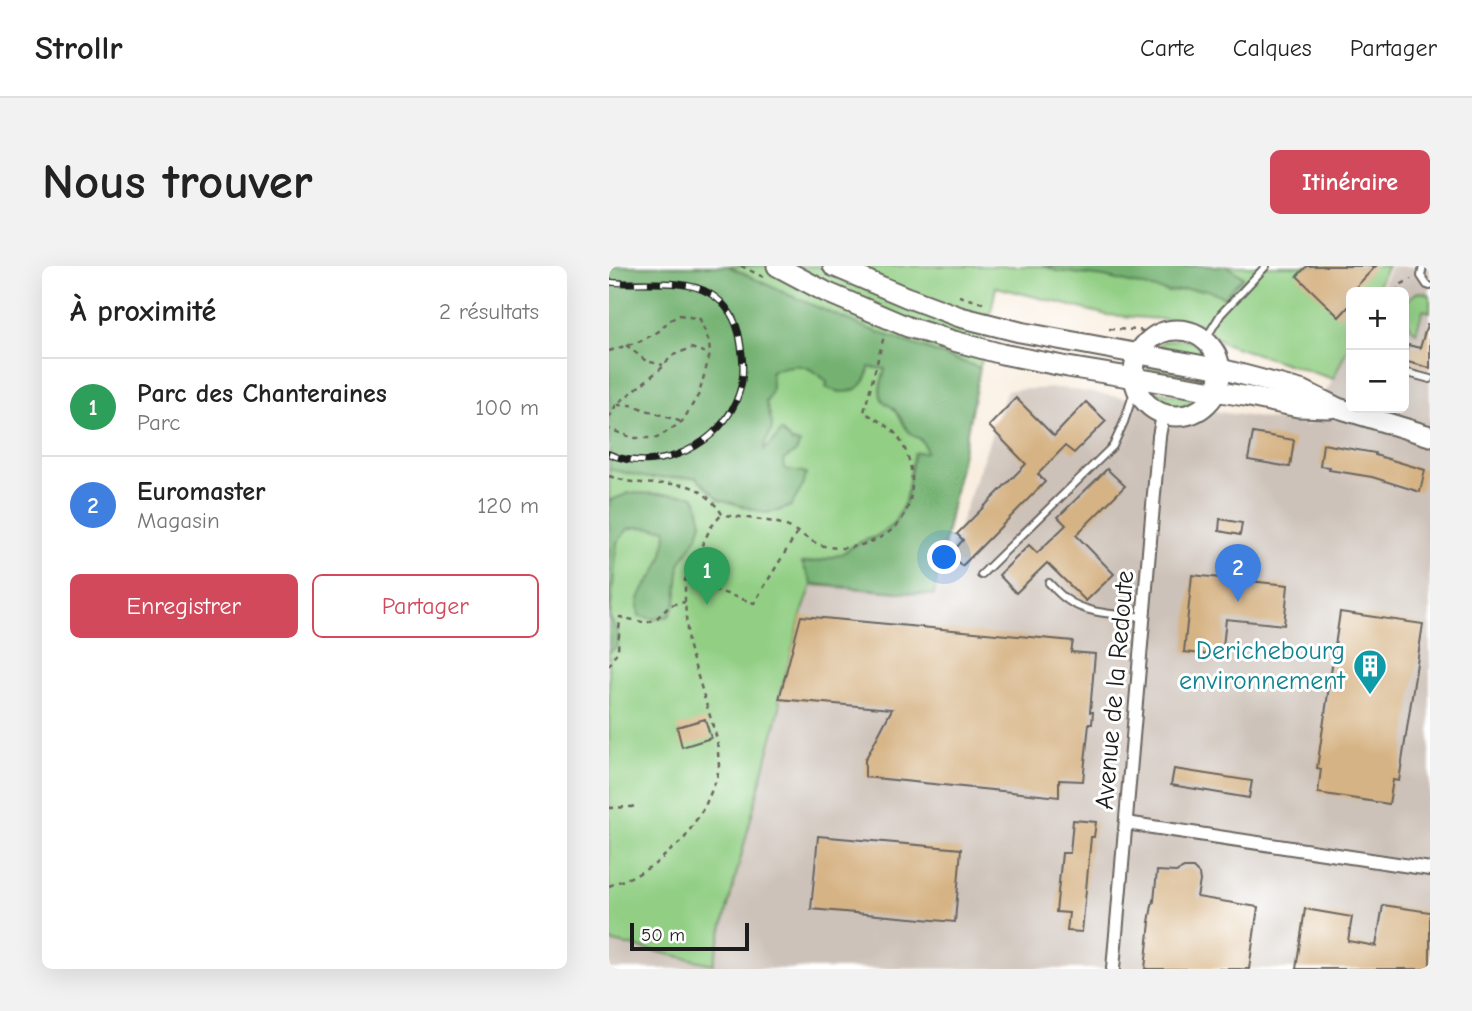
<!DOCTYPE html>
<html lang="fr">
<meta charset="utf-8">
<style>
body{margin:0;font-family:"Comic Neue",sans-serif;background:#f2f2f2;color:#222}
.controls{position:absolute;right:21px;top:21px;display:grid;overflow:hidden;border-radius:10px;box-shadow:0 7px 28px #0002}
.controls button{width:63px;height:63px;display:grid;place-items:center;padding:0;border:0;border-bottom:2px solid #e0e0e0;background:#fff;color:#222;font:35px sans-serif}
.scale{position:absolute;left:21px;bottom:18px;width:119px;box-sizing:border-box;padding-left:7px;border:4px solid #1c1c1c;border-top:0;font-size:19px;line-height:24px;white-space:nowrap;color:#1c1c1c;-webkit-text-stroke:5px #fff;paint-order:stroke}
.you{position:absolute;left:336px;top:292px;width:24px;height:24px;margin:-18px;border:5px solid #fff;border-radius:50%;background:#1a73e8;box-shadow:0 0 0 10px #1a73e833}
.badge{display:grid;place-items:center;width:46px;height:46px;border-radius:50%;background:#d1495b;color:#fff;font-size:23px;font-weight:700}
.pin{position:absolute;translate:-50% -58px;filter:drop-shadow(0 2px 4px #0008)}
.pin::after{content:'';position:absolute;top:37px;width:24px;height:21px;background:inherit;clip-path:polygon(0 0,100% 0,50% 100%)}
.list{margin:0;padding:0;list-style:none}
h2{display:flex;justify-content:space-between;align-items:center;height:91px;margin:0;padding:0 28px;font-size:30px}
h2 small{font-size:23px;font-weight:400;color:#767676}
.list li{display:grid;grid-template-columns:46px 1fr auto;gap:21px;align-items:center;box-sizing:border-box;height:98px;padding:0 28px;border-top:2px solid #e0e0e0}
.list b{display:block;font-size:26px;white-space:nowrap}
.list p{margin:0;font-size:23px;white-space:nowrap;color:#767676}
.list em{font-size:23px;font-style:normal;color:#767676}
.actions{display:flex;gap:14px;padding:21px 28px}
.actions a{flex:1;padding:16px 0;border:2px solid #d1495b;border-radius:10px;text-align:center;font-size:24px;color:#d1495b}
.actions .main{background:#d1495b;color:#fff}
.map{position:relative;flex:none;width:821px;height:703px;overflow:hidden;border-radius:10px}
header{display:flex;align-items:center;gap:42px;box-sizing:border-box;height:98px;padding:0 35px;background:#fff;border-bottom:2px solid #e0e0e0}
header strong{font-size:33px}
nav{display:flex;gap:38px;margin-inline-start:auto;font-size:24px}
.intro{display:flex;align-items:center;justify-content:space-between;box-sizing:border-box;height:168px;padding:0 42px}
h1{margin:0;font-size:49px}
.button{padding:18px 32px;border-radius:10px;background:#d1495b;color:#fff;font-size:24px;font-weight:700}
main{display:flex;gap:42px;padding:0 42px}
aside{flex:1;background:#fff;border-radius:10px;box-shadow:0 7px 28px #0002}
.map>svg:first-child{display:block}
.industrial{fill:#cdc2b9}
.green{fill:#92cf84;stroke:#577650;stroke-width:2}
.forest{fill:#75b272;stroke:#486747;stroke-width:2}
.building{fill:#d6b384}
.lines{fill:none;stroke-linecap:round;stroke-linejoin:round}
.service-casing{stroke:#69655f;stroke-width:10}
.minor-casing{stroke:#69655f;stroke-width:16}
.secondary-casing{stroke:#69655f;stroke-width:23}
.path{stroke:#69655f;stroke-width:2.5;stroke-dasharray:5 5;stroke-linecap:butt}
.service{stroke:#fff;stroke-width:6}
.minor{stroke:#fff;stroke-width:12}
.secondary{stroke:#fff;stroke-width:19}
.rail-casing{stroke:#1c1c1c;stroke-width:7}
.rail{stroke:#fff;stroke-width:4.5;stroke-dasharray:13;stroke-linecap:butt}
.labels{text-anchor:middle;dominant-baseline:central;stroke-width:6;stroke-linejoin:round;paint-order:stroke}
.culture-label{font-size:26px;fill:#0d838f;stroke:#fff;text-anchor:end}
.street-label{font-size:26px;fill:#1c1c1c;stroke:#fff}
</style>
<header>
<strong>Strollr</strong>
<nav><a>Carte</a><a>Calques</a><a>Partager</a></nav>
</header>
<div class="intro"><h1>Nous trouver</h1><a class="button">Itinéraire</a></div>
<main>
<aside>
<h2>À proximité<small>2 résultats</small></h2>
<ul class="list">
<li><span class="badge" style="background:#2e9e5b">1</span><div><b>Parc des Chanteraines</b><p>Parc</p></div><em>100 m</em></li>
<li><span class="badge" style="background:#3f7fe0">2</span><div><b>Euromaster</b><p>Magasin</p></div><em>120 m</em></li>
</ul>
<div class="actions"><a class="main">Enregistrer</a><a>Partager</a></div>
</aside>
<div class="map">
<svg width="821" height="703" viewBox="0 0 821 703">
<rect width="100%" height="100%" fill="#fff"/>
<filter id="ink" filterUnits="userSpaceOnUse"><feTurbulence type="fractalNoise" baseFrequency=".0143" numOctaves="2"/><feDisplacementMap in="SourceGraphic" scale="14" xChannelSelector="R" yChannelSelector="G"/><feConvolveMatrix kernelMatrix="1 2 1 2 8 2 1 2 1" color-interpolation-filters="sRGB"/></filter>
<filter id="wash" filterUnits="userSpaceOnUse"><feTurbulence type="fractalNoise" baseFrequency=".00686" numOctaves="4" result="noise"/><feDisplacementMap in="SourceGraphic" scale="28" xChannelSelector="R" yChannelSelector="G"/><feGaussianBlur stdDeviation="1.57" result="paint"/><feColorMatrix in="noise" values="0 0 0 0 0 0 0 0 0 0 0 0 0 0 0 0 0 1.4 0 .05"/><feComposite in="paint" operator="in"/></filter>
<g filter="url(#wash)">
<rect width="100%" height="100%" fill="#f8ecdc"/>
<!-- industrial -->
<path class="industrial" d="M 782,0 L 821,0 L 821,703 L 0,703 L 0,675 L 104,697 L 171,441 L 170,433 L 192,350 L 203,318 L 326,329 L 398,124 L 451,122 L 699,159 L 742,80 L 742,142 L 795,142 L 795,26 L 770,26 Z"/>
<!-- green -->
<g class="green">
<path d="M 0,0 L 779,0 L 766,26 L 742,26 L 742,75 L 724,113 L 614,77 L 594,59 L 576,55 L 498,49 L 387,21 L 325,329 L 203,319 L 192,350 L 170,433 L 171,441 L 104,698 L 0,675 Z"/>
<path d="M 810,26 L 817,27 L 821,29 L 821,46 L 814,44 L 807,66 C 791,56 792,32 810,26 Z"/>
<path d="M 570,73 C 583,75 593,78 599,90 L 548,81 L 553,76 Z"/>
<path d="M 538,100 L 598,110 L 601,113 L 598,114 L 540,105 Z"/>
<path d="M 541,124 L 590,133 C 573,145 554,142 540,127 Z"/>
</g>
<!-- forest -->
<g class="forest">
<path d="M 0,0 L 119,0 L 180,29 L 260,63 L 371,102 L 325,329 L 203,318 L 193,297 L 211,295 L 232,288 L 251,276 L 266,271 L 284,259 L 296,236 L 305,187 L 317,186 L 315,178 L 310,172 C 296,169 294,152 285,143 C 280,138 274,138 272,131 C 269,122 274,112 276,103 L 260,101 C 258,124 237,132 217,121 L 218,116 C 198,96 187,97 162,105 C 163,116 165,127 157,136 C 159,144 163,153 163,161 C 162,170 155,173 155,184 L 164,176 L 172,165 L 183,176 L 191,177 L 187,186 L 174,194 L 175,202 C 182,206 190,204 197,207 L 195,218 L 182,240 L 169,245 L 156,247 L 110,233 L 87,211 L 39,212 L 0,203 Z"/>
<path d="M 435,0 L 618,0 L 634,11 L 615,31 L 599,24 L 578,23 L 560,26 L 495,11 L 448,5 Z"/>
<path d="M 20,227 L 83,229 L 88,234 L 93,257 L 89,269 L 71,298 L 67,336 L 60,350 L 46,353 L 30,350 C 26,326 37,324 47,305 C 54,293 57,277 57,263 L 29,261 L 19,263 L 8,277 L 1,352 C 8,363 15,380 0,386 L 0,235 Z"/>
</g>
<g id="blocks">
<!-- building -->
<g class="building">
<path d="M 698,0 L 767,0 L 742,26 L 742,38 L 730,51 L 688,10 Z"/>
<path d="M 818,59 L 821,59 L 821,102 L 795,95 L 799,79 L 811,82 Z"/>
<path d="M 407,132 L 445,170 L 477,136 L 497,155 L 465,187 L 456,180 L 429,208 L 436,216 L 353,300 L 341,289 L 354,274 L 348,268 L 417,198 L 380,160 Z"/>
<path d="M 644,167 L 685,174 L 681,201 L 639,194 Z"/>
<path d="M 714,178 L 766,187 L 766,189 L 816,204 L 811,226 L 763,211 L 720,204 L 721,201 L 711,200 Z"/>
<path d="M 498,203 L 516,220 L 467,269 L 505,308 L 477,335 L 438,297 L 407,327 L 390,309 L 420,279 L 428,287 L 457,259 L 449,251 Z"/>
<path d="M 611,253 L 633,257 L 631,269 L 610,265 Z"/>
<path d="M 583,309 L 679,319 L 675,359 L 617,353 L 613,390 L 575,386 Z"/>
<path d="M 731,346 L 814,358 L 790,515 L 784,514 L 780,538 L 709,527 L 712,503 L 708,502 Z"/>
<path d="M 192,350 L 464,375 L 462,386 L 486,388 L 481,446 L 484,446 L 483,458 L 480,458 L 474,515 L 450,514 L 450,531 L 256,511 L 256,494 L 283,443 L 170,433 Z"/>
<path d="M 96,453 L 102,472 L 73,481 L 68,461 Z"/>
<path d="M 565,503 L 643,515 L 640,532 L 562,519 Z"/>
<path d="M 464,554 L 487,556 L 485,571 L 482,571 L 473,666 L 458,665 L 460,647 L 447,646 L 453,587 L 461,587 Z"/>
<path d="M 209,570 L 352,583 L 346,656 L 202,643 Z"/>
<path d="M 575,602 L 584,602 L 590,608 L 591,615 L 588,631 L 649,641 L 640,703 L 536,703 L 541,656 L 540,656 L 544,634 L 545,635 L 548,605 L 567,606 Z"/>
<path d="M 774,639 L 821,646 L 821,703 L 687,703 L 696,643 L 743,651 L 739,675 L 767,680 Z"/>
</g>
</g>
</g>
<g filter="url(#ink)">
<use href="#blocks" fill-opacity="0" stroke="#69655f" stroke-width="2"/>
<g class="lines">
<!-- service casing -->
<g class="service-casing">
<g id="service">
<path d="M 814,0 L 812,10 L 818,19 L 821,20"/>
<path d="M 596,74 L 612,48 L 657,0"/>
<path d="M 795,106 L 821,113"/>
<path d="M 372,309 L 504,180 L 515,156 L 527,120"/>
<path d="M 440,317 C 445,322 451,329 457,333 C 478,349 510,348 535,351"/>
</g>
</g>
<!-- minor casing -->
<g class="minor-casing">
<g id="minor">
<path d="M 517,557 L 821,603"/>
<path d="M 504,703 L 550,170 L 554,149"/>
</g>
</g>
<!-- secondary casing -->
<g class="secondary-casing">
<g id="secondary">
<path d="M 168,0 L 217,26 L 299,61 L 345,75 L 393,88 L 459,101 L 636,130 L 689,141 L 721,142"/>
<path d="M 224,0 L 297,31 L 351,51 L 411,66 L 612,103 L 695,125 L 729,142 L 821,170"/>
<circle cx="568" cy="107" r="43"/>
</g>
</g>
<!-- path -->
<g class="path">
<path d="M 132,0 L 154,11"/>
<path d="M 786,26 L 793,18 L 802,13"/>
<path d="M 350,30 L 377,38"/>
<path d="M 500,63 L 530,64 L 549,69"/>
<path d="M 17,79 L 37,95 L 54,99"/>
<path d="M 0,85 L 32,75 L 52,64 L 59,55 L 71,49 L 91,53 L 100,76 L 101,88 L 90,128 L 73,156 L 48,172 L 24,172 L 0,163"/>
<path d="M 9,139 L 22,139 L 73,156"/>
<path d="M 0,152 L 7,139 L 55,100 L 62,90 L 82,82 L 100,88"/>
<path d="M 0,210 C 11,214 22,216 33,217 C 51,219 73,215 89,224 C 99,230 107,239 113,248 C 132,252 154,253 172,258 C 194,265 202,282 231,282 C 250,282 276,273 289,258 C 310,233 306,191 286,167 C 277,158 265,152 255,146 L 275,70"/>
<path d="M 76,314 L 145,337 L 188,267"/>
<path d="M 0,400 L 9,384 L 11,351 L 38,357 L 48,352 L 62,339 L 76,336"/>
<path d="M 0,542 L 22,541 L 26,540"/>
<path d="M 0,620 L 29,608 L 46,598 L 75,573 L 96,540 L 108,512 L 110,500 L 108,473 L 79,378 L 76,336 L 76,314 L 102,261 L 113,248"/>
</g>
<!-- service -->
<use href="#service" class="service"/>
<!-- minor -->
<use href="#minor" class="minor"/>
<!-- secondary -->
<use href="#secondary" class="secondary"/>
<!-- rail casing -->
<g class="rail-casing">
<path id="rail" d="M 0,16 C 31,20 73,11 100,27 C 118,37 128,55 131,74 C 134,92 136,110 130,127 C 114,179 49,209 0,188"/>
</g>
<!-- rail -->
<use href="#rail" class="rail"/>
</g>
</g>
<!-- icons -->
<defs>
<g id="building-pin" transform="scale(1.75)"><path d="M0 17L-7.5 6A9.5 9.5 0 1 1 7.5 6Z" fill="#0f9aa8" stroke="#fff"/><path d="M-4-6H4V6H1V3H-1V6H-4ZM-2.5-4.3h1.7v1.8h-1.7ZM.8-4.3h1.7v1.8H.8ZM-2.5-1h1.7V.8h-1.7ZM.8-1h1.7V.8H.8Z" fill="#fff"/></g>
</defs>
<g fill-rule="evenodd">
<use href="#building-pin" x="761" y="400"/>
</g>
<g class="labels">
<!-- culture labels -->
<g class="culture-label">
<text x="736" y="385">Derichebourg<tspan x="736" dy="30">environnement</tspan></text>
</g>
<!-- street labels -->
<g class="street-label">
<text transform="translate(506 424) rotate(-85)">Avenue de la Redoute</text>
</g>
</g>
</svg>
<div class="controls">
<button>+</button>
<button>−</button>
</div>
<div class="scale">50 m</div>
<div class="you"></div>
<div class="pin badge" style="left:98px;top:339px;background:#2e9e5b">1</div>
<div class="pin badge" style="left:629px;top:336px;background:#3f7fe0">2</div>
</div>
</main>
